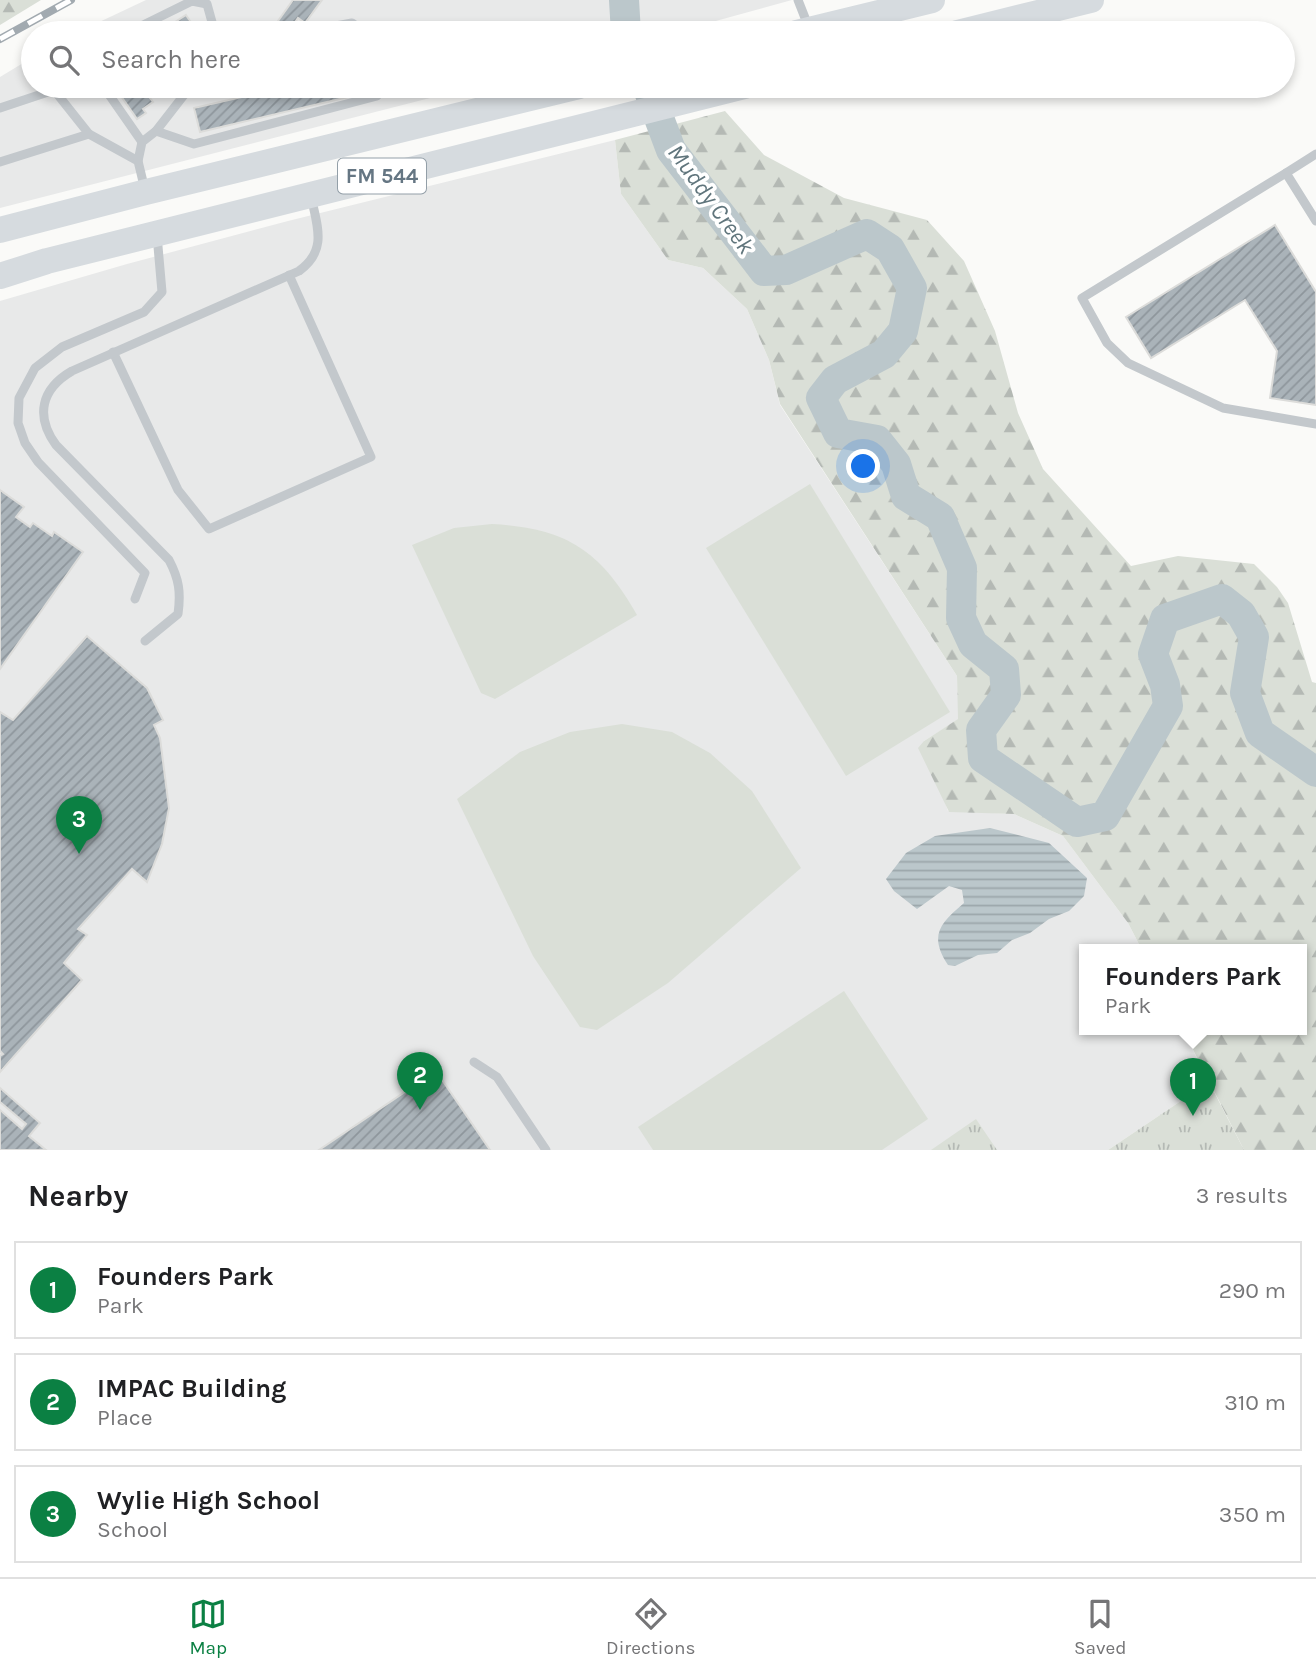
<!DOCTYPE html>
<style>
body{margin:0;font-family:Karla,sans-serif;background:#f2f2f2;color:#202124}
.you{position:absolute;left:864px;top:467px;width:24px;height:24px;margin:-18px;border:5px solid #fff;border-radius:50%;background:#1a73e8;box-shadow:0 0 0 10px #1a73e833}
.badge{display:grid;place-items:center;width:46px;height:46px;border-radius:50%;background:#0b8043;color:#fff;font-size:23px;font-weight:700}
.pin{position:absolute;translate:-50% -58px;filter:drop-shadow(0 2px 4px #0008)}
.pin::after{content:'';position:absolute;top:37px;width:24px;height:21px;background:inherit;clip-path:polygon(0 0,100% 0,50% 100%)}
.popup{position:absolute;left:1079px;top:944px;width:228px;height:91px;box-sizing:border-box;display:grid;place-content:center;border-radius:0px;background:#fff;filter:drop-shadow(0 2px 5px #0005);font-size:23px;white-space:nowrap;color:#757577}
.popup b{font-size:26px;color:#202124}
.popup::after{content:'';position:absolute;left:50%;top:100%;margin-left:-14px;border:14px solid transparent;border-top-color:#fff}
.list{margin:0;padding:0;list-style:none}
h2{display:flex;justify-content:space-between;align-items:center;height:91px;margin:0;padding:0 28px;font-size:30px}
h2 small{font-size:23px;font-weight:400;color:#757577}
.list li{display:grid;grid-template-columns:46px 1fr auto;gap:21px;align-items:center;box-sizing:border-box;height:98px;margin:0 14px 14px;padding:0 14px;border:2px solid #e0e0e0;border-radius:0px}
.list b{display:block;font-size:26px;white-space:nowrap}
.list p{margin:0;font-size:23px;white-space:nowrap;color:#757577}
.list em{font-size:23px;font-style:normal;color:#757577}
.icon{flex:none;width:38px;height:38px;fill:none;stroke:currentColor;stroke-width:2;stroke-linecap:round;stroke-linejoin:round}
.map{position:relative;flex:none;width:1316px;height:1150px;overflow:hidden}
.search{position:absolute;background:#fff;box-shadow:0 4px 10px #0003;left:21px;right:21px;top:21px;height:77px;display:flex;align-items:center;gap:18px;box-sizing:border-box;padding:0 24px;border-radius:38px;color:#757577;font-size:26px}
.sheet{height:427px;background:#fff}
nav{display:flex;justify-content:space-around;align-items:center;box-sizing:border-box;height:98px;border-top:2px solid #e0e0e0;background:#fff;font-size:19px;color:#757577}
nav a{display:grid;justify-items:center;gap:4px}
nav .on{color:#0b8043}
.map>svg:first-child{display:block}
.built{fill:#e8e9e9}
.grass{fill:url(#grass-tufts)}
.forest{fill:url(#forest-firs)}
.garden{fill:#dadfd7}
.water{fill:url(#water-rules)}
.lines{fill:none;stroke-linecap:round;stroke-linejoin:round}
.river{stroke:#bbc7cb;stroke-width:30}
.building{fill:url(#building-hatch);stroke:#dcdcda;stroke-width:2}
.service{stroke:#c3c8cc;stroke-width:9}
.primary{stroke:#d6dbdf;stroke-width:26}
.rail-casing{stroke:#a2aab0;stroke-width:8}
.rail{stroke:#fff;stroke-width:5;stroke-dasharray:16;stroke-linecap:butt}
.labels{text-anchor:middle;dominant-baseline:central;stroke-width:7;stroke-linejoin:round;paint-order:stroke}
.shield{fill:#fff;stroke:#939fa8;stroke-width:2}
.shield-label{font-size:21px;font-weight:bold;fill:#657683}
.water-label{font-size:24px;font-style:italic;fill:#60757c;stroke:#fff}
</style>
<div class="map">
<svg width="1316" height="1150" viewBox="0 0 1316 1150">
<defs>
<pattern id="grass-tufts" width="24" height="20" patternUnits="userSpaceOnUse" patternTransform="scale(1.75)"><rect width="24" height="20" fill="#dadfd7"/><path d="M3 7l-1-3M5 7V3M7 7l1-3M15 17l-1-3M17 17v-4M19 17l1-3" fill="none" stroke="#b4b9b4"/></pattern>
<pattern id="forest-firs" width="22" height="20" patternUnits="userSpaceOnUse" patternTransform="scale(1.75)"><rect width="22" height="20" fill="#dadfd7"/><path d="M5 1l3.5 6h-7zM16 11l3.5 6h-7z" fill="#b4b9b4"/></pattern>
<pattern id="water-rules" width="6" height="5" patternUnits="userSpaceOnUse" patternTransform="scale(1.75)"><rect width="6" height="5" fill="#bbc7cb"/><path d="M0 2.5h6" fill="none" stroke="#9ca6aa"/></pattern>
<pattern id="building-hatch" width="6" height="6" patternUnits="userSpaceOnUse" patternTransform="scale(1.75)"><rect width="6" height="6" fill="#aab3b9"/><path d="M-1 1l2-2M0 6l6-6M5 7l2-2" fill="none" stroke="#8e969c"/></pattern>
</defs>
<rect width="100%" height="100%" fill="#fafaf8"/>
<!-- built -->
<g class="built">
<path d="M 146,0 L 792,0 L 672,33 L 76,33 Z"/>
<path d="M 33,57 L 33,86 L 477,86 L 0,208 L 0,77 Z"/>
<path d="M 615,140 L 621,194 L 668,260 L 703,268 L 747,309 L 769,360 L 780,405 L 957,676 L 959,719 L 924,741 L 948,811 L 1014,814 L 1063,836 L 1128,923 L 1142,950 L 1084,950 L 1084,1030 L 1183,1030 L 1209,1082 L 1108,1150 L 0,1150 L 0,301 L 127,264 L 288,221 Z"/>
</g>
<!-- grass -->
<g class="grass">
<path d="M 1209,1082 L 1244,1150 L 1108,1150 Z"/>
<path d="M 976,1119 L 997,1150 L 931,1150 Z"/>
</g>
<!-- forest -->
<g class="forest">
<path d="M 0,0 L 41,0 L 0,25 Z"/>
<path d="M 725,111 L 764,155 L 844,198 L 927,220 L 964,261 L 995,331 L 1018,413 L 1043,469 L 1131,566 L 1178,556 L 1254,564 L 1277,587 L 1288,603 L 1312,682 L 1316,683 L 1316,1150 L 1244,1150 L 1183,1030 L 1302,1030 L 1302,950 L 1142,950 L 1128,923 L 1063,836 L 1014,814 L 949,812 L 918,748 L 924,741 L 958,719 L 957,676 L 780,404 L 769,360 L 747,309 L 703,268 L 668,260 L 621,194 L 615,140 Z"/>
</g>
<!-- garden -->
<g class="garden">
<path d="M 810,484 L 950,712 L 846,776 L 706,548 Z"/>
<path d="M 492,524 C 566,528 600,550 637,615 L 495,699 L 481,693 L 412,545 L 454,528 Z"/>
<path d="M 622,724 L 672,732 L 710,753 L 752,791 L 801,868 L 668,983 L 597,1030 L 580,1027 L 533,956 L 457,799 L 520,752 L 570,732 Z"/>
<path d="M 844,991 L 928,1119 L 882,1150 L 653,1150 L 638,1127 Z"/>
</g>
<!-- water -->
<path class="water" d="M 990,828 L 1049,843 L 1087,878 L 1084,896 L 1069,911 L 1049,919 L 1030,933 L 1012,940 L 997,953 L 978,955 L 955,966 L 948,965 C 929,936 939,924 964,903 L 962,890 L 949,886 L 917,909 L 894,891 L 886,879 L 906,853 L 935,836 Z"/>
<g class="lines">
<!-- river -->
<g class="river">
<path d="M 624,0 L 626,33"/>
<path d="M 647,86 L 671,150 L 764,271 L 786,270 L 867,234 L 890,249 L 912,288 L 903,331 L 884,354 L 835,380 L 821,398 L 838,433 L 877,440 L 896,464 L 906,496 L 940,517 L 962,568 L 961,618 L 973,644 L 1004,669 L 1006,695 L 981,730 L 983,758 L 1077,822 L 1105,816 L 1168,706 L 1165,685 L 1153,654 L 1165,619 L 1222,599 L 1241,614 L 1254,637 L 1245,693 L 1260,733 L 1316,772"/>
</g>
</g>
<!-- building -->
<g class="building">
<path d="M 293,0 L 322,0 L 305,23 L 298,18 L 290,30 L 278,21 Z"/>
<path d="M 186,15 L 198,33 L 169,33 L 166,28 Z"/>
<path d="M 114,86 L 141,86 L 153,102 L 143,109 L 146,113 L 137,119 Z"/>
<path d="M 290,86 L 364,86 L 365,93 L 200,132 L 194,108 Z"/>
<path d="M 1275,225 L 1316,292 L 1316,405 L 1270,398 L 1277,351 L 1245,300 L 1151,358 L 1126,317 Z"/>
<path d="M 0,490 L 24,507 L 16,517 L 30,527 L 33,523 L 52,536 L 54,532 L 83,552 L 0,669 Z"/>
<path d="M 87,636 L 147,688 L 163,720 L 154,725 L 160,738 L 169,808 L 162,844 L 147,882 L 132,869 L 78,929 L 87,935 L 64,963 L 82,980 L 0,1072 L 0,1056 L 3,1054 L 0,1051 L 0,712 L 13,720 Z"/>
<path d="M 436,1071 L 490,1150 L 319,1150 Z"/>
<path d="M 0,1088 L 40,1123 L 29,1136 L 46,1150 L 0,1150 L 0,1110 L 22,1129 L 26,1124 L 0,1102 Z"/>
</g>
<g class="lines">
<!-- service -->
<g class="service">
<path d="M 798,0 L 809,28"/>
<path d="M 127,33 L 192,1 L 207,4 L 215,33"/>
<path d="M 298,33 L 352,23 L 366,33"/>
<path d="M 103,86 L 142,142"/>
<path d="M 0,108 L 54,90 L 89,134 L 138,161 L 145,190"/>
<path d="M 156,131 L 194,144 L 377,96 L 383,86"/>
<path d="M 138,161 L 142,142 L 156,131 L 191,86"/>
<path d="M 0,162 L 89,134"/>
<path d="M 1286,173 L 1316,154"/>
<path d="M 1316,221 L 1286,173 L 1082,298 L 1107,343 L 1128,363 L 1223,408 L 1316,424"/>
<path d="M 113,352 L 178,490 L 209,529 L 371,457 L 289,275"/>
<path d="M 135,599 L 145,573 L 38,462 L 25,443 L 18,423 L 19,398 L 35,368 L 62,347 L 144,312 L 162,292 L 157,235"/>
<path d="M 145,641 L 178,614 C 181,592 179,579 169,560 L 56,445 C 35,416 41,389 72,371 L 299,271 C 328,250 317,226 311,196"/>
<path d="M 474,1062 L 497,1077 L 546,1150"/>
</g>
<!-- primary -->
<g class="primary">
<path d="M 797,33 L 932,0"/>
<path d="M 957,33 L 1091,0"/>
<path d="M 0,230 L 146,192 L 579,86"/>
<path d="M 0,276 L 47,261 L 745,86"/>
</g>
<!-- rail casing -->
<g class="rail-casing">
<path id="rail" d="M 0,39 L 71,0"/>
</g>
<!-- rail -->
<use href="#rail" class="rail"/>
</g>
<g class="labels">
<!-- shield labels -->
<rect class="shield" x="338" y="158.5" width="88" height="35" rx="5"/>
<g class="shield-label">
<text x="382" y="176">FM 544</text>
</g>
<!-- water labels -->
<g class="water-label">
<text transform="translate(711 199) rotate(54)">Muddy Creek</text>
</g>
</g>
</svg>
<div class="you"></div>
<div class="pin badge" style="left:1193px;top:1116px">1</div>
<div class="popup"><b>Founders Park</b>Park</div>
<div class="pin badge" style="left:420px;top:1110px">2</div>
<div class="pin badge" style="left:79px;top:854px">3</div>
<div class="search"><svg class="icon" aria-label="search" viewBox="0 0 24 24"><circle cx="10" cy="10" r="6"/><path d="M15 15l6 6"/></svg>Search here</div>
</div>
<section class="sheet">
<h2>Nearby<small>3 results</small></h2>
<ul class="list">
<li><span class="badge">1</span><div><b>Founders Park</b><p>Park</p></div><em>290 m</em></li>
<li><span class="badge">2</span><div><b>IMPAC Building</b><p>Place</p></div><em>310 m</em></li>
<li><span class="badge">3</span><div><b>Wylie High School</b><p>School</p></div><em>350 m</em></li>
</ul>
</section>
<nav>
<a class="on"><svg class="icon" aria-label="map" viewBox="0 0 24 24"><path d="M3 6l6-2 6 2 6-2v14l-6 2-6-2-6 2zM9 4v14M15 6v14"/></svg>Map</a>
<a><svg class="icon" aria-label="directions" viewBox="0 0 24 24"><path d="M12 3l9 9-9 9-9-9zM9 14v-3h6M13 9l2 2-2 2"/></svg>Directions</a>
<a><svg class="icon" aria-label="saved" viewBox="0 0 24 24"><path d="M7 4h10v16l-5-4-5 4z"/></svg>Saved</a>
</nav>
